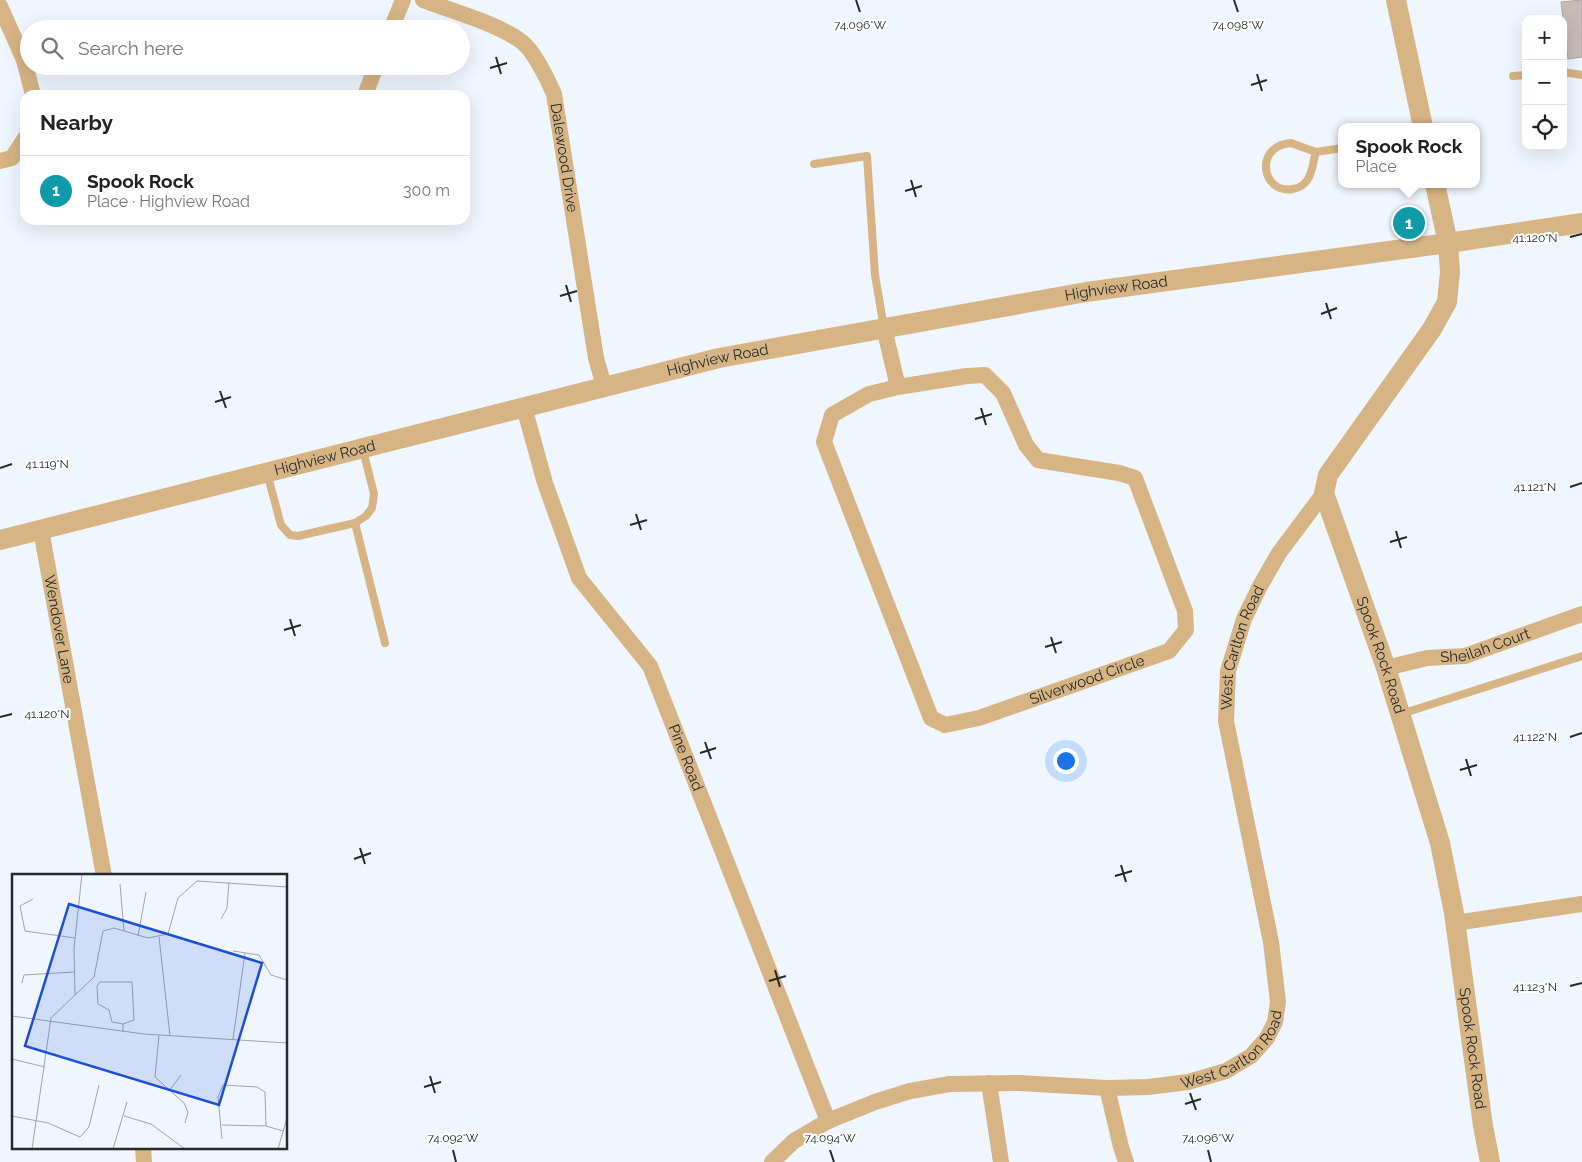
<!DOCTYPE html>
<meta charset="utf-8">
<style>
body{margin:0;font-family:Raleway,sans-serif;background:#f2f2f2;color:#222}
.controls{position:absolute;right:15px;top:15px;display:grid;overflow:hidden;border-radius:10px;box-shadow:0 5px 20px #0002}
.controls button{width:45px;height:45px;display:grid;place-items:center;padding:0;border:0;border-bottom:1px solid #e0e0e0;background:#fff;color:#222;font:25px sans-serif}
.you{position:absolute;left:1065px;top:760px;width:18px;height:18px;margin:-12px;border:4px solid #fff;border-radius:50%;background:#1a73e8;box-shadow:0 0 0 8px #1a73e833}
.badge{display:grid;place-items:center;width:32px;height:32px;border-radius:50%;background:#b45309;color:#fff;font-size:16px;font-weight:700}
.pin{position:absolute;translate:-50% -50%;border:2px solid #fff;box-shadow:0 1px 5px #0006}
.popup{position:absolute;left:1338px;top:123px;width:142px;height:65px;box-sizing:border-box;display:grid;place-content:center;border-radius:10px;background:#fff;filter:drop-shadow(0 1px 4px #0005);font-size:16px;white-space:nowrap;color:#767676}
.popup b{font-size:19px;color:#222}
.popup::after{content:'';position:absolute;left:50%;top:100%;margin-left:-10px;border:10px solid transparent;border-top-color:#fff}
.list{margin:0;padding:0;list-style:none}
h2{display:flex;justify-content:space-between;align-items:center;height:65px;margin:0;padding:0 20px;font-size:21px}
h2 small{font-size:16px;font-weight:400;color:#767676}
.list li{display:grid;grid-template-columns:32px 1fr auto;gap:15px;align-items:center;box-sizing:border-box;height:70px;padding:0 20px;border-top:1px solid #e0e0e0}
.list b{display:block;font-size:19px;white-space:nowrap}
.list p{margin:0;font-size:16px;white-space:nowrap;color:#767676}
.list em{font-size:16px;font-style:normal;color:#767676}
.icon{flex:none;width:28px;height:28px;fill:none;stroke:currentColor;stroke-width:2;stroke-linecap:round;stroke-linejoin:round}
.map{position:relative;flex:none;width:1582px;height:1162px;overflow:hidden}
.search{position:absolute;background:#fff;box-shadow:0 5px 20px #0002;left:20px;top:20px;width:450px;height:55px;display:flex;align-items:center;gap:12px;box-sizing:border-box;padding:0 18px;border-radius:28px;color:#767676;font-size:19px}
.panel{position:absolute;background:#fff;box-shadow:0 5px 20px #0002;left:20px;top:90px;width:450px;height:135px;border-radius:15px}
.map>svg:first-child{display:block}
.building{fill:#c6bbb7;stroke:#aea39f}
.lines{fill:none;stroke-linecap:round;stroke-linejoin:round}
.service{stroke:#d6b484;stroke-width:8}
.minor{stroke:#d6b484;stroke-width:16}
.tertiary{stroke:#d6b484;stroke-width:20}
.ticks{fill:none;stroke:#27292d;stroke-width:2}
.labels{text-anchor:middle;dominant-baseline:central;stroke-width:4;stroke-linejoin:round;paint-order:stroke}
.street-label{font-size:15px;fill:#27292d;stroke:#fff}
.inset-road{fill:none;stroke:#a0a4ab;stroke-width:1}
.view{fill:#1d4ed8;fill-opacity:0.15;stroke:#1d4ed8;stroke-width:2.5}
.inset-edge{fill:none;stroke:#27292d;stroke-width:2.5}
.ticks-label{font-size:12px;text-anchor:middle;fill:#27292d;stroke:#fff;stroke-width:4;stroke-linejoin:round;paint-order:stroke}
</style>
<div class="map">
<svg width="1582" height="1162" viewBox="0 0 1582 1162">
<rect width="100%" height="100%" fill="#f0f6ff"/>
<!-- building -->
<path class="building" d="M 1582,0 L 1582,57 L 1568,59 L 1561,2 Z"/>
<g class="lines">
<!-- service -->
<g class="service">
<path d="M 1563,72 L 1582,75"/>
<path d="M 1513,76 L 1526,75"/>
<path d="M 1291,143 L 1316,152 C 1313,161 1313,171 1308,179 C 1305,184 1299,188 1293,189 C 1262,195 1253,146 1291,143 Z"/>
<path d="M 1316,152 L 1342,148"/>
<path d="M 814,164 L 867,156 L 875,275 L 884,328"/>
<path d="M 267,473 L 281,525 L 290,535 L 298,536 L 355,523 L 366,516 L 372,508 L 374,494 L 363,450"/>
<path d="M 355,523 L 385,643"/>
<path d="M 1401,714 L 1582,656"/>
</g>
<!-- minor -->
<g class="minor">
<path id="s1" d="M 423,0 C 452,11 499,24 522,42 C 534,51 548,80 554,94 L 596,358 L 604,386"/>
<path d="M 0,6 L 24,60 L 33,95"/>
<path d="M 391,29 L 403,0"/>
<path d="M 365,95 L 376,66"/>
<path d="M 0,161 L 12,158 L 25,138"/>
<path id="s2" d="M 884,328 L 898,387 L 869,394 L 832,415 L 824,442 L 931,718 L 945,725 L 979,718 L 1169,651 L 1186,630 L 1185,611 L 1135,478 L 1119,473 L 1038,460 L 1026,445 L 1003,393 L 985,375 L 967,376 L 898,387"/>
<path id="s3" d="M 524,407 L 545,483 L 579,578 L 650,666 L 828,1121"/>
<path id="s4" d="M 41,530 L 104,876"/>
<path id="s5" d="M 1386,668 L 1427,658 L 1465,656 L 1582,614"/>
<path d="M 1455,923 L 1582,904"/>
<path d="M 989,1083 L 1001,1162"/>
<path d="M 1107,1088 L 1121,1147 L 1126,1162"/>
<path d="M 143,1148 L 144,1162"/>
<path id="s6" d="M 772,1162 L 794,1141 L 828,1121 L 875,1102 L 910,1091 L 950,1084 L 1019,1083 L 1107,1088 L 1148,1087 L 1188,1082 L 1226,1071 L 1251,1056 L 1267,1038 L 1275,1022 L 1278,1002 L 1271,942 L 1226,721 L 1228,671 L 1244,619 L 1260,586 L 1279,553 L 1324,493"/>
</g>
<!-- tertiary -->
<g class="tertiary">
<path d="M 1396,0 L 1423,127"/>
<path id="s7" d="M 1435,184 L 1448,243 L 1450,272 L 1447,302 L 1432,329 L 1328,475 L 1324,493 L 1386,668 L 1440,843 L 1454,913 L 1483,1126 L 1490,1162"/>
<path id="s8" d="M 0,540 L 719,358 L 1086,292 L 1448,243 L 1582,223"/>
</g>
</g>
<!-- ticks -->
<path class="ticks" d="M 856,0 L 860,12M 1234,0 L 1238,12M 496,57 L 501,74M 490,68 L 507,63M 1257,74 L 1262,91M 1251,85 L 1267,80M 911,180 L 916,197M 905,191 L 922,186M 1570,237 L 1582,234M 566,285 L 571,302M 560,296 L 577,291M 1326,303 L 1331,319M 1321,314 L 1337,308M 220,391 L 226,408M 215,402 L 231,397M 981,408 L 986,425M 975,419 L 992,414M 0,468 L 12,464M 1570,487 L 1582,483M 636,514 L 641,530M 630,525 L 647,520M 1396,531 L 1401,548M 1390,542 L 1407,537M 290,619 L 295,636M 284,630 L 301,625M 1051,637 L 1056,653M 1045,647 L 1062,642M 0,717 L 12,714M 1570,737 L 1582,733M 705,742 L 711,759M 700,753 L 716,748M 1466,759 L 1471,776M 1460,770 L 1477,765M 360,848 L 365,864M 354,859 L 371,853M 1121,865 L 1126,882M 1115,876 L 1132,871M 775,970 L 780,987M 769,981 L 786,976M 1570,986 L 1582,983M 430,1076 L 435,1093M 424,1087 L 441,1082M 1190,1093 L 1196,1110M 1185,1104 L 1201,1099M 453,1150 L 456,1162M 830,1150 L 834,1162M 1208,1150 L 1211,1162"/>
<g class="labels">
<!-- street labels -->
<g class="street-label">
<text stroke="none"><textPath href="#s1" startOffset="234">Dalewood Drive</textPath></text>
<text stroke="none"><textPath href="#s8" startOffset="1145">Highview Road</textPath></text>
<text stroke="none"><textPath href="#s8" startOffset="740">Highview Road</textPath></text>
<text stroke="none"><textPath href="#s8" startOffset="335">Highview Road</textPath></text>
<text stroke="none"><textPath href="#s4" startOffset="101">Wendover Lane</textPath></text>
<text stroke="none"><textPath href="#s5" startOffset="102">Sheilah Court</textPath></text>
<text stroke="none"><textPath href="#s6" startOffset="929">West Carlton Road</textPath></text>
<text stroke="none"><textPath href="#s7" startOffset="520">Spook Rock Road</textPath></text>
<text stroke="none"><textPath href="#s2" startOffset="622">Silverwood Circle</textPath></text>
<text stroke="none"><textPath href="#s3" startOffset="391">Pine Road</textPath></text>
<text stroke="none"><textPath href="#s6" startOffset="494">West Carlton Road</textPath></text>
<text stroke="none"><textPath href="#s7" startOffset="925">Spook Rock Road</textPath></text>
</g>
</g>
<!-- overview -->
<g transform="translate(12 874)">
<rect width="275" height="275" fill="#f0f6ff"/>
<path class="inset-road" d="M 108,10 L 112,57M 21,25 L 8,32 L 13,57 L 63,64M 209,45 L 215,34 L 217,8M 126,62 L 134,18M 147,63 L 158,162M 221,77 L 247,81 L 259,101 L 275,106M 10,109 L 12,101 L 62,98M 63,121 L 82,103 L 91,57 L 102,54 L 136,64 L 156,60 L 166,24 L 185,7 L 275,13M 0,142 L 132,160 L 275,169M 111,158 L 111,150 L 122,146 L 120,108 L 88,108 L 85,112 L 86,130 L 97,136 L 100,148 L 111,150M 147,161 L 143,203 L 172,229 L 176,238 L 173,249M 221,165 L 233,79M 0,185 L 33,193M 157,217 L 169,201M 0,242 L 36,249 L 68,263 L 77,253 L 87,211M 112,242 L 139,250 L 173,275M 210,251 L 254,252 L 271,257M 210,265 L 206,223 L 211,211 L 245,213 L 253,218 L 254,252M 20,275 L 39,144 L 63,121 L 62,74 L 70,0M 101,275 L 115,228M 266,275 L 275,244"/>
<path class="view" d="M 57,30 L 250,89 L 207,231 L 13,172 Z"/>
<rect width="275" height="275" class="inset-edge"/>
</g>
<g class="ticks-label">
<text x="860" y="29">74.096°W</text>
<text x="1238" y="29">74.098°W</text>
<text x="1535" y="242">41.120°N</text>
<text x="47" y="468">41.119°N</text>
<text x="1535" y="491">41.121°N</text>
<text x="47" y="718">41.120°N</text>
<text x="1535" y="741">41.122°N</text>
<text x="1535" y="991">41.123°N</text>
<text x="453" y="1142">74.092°W</text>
<text x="830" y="1142">74.094°W</text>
<text x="1208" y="1142">74.096°W</text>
</g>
</svg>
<div class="controls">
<button>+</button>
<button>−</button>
<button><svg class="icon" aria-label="locate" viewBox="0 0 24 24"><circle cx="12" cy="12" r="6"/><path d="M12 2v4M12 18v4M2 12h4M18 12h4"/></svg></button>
</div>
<div class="you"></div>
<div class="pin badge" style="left:1409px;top:223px;background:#0f9aa8">1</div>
<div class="popup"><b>Spook Rock</b>Place</div>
<div class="search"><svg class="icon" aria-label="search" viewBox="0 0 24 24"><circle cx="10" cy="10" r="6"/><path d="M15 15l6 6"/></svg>Search here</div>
<section class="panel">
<h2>Nearby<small></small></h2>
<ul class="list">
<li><span class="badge" style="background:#0f9aa8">1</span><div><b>Spook Rock</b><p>Place · Highview Road</p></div><em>300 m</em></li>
</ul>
</section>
</div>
